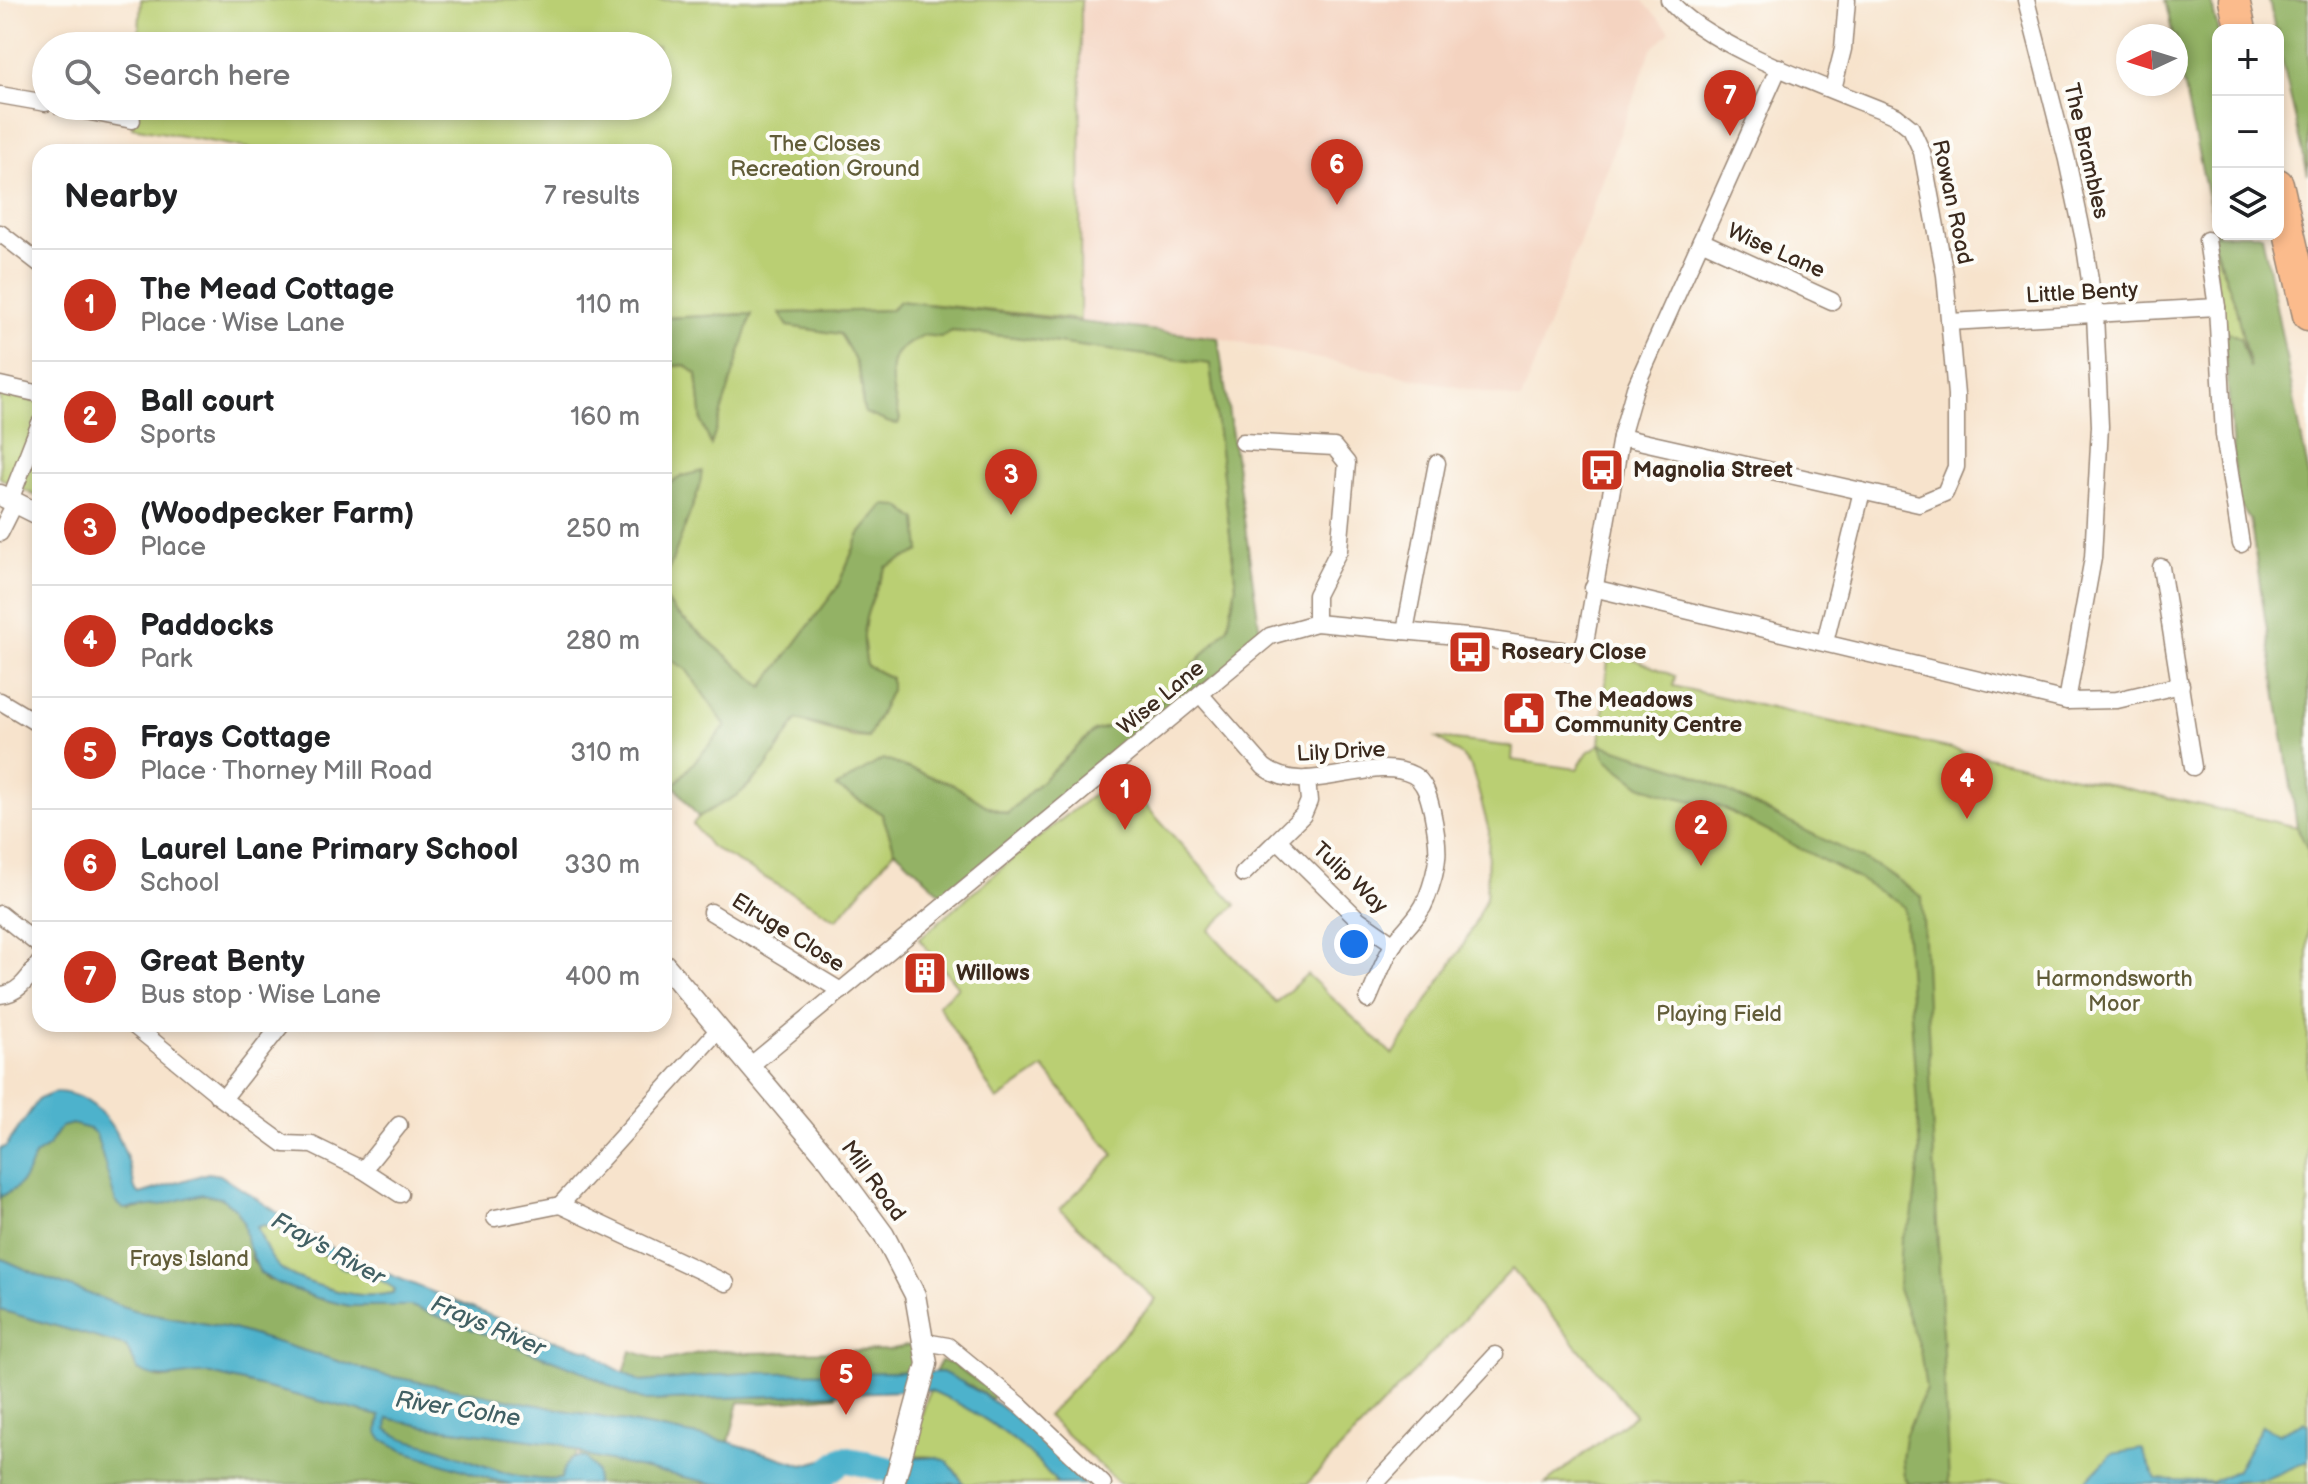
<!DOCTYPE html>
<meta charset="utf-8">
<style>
body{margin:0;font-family:"Balsamiq Sans",sans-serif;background:#f2f2f2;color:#202124}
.controls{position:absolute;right:24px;top:24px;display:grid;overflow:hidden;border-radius:16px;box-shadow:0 4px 12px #0003}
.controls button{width:72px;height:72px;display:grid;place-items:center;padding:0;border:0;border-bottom:2px solid #e0e0e0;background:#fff;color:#202124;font:40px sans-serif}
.compass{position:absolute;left:2116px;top:24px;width:72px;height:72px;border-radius:50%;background:#fff;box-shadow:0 4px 12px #0003;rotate:266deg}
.you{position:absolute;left:1354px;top:944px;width:28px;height:28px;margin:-20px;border:6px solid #fff;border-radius:50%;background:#1a73e8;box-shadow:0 0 0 12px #1a73e833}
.badge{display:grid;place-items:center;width:52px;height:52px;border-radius:50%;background:#c8321e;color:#fff;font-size:26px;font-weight:700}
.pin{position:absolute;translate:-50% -66px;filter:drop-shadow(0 2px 4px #0008)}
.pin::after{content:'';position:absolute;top:42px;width:28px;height:24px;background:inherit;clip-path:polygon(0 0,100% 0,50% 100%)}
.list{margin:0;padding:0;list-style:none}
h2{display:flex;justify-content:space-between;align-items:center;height:104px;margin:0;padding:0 32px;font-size:34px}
h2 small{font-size:26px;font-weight:400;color:#757577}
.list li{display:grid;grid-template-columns:52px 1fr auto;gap:24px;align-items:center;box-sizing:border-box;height:112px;padding:0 32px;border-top:2px solid #e0e0e0}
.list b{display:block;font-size:30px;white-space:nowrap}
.list p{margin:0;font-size:26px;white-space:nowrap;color:#757577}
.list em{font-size:26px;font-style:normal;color:#757577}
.icon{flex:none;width:44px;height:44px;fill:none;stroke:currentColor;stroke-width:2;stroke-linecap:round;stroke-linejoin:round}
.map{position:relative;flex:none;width:2308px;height:1484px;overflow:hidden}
.search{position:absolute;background:#fff;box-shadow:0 4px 12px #0003;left:32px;top:32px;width:640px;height:88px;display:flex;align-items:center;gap:20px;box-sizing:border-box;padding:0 28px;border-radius:44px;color:#757577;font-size:30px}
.panel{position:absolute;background:#fff;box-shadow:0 4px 12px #0003;left:32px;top:144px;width:640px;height:888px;border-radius:24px}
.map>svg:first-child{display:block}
.built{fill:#f4d3c0}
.green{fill:#bacf73;stroke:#7a7c48;stroke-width:2}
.forest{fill:#93b265;stroke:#676e42;stroke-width:2}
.water{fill:#4db2cc;stroke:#446e75;stroke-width:2;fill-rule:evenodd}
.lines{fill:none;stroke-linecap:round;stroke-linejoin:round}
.river{stroke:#4db2cc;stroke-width:26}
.minor-casing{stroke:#998675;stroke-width:19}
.tertiary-casing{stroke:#998675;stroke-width:23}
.motorway-casing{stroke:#998675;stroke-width:33}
.minor{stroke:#fff;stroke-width:16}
.tertiary{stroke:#fff;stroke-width:20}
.motorway{stroke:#fbbb8c;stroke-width:30}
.labels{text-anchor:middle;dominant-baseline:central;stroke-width:8;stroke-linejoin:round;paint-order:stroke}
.park-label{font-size:22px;fill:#615c38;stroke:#fdfcf7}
.street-label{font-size:22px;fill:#3b2a1e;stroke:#fdfcf7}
.poi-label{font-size:22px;font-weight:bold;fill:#3b2a1e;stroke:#fdfcf7;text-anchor:start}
.water-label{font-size:24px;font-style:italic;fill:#426064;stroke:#fdfcf7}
</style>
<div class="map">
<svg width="2308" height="1484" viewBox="0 0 2308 1484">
<rect width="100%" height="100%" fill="#fdfcf7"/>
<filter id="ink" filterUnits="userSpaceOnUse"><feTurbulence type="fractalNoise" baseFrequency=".0125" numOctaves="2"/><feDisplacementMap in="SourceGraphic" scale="16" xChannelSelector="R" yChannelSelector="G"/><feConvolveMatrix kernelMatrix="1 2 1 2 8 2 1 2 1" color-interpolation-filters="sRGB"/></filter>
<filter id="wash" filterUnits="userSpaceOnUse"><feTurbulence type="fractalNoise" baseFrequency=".006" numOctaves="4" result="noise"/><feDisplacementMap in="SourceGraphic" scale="32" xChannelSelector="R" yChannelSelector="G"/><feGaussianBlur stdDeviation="1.8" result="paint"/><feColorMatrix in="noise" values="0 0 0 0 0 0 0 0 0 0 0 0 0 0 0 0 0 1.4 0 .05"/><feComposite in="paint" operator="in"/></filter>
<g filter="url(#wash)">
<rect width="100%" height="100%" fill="#f7e3cc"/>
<!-- built -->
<path class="built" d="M 1081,0 L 1642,0 L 1670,31 L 1651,50 L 1521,400 L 1218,338 L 1080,320 Z"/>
<!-- green -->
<g class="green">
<path d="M 141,0 L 1081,0 L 1080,320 L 899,301 L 891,310 L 780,314 L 788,326 L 840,334 C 850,350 860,367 862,387 C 863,396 861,403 865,412 L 890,423 L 898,424 L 900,419 C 895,402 886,370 896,354 C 901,347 915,340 923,335 L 941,337 L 951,331 L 1014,337 L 1210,363 L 1236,586 L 1228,627 L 1149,715 L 1094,731 L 1007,814 L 985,805 L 954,785 L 883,759 L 837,787 L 882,814 L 895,850 L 837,919 L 710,846 L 693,824 C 705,807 724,805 740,793 C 765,774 780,746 797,720 L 854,737 L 868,738 L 891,690 L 891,678 L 867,666 C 858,622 869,607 886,567 L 860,534 L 837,588 L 763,687 L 675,612 L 664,596 L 664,582 L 699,489 L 701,472 L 683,476 L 664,487 L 664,367 L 685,365 L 697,374 L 702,423 L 741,314 L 664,318 L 664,152 L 268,152 L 132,127 L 134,106 L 658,106 L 658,46 L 138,46 Z"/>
<path d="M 2211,240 L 2234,300 L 2257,397 L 2223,329 Z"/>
<path d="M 0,393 L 40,403 L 40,498 L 0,478 Z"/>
<path d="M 1609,649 L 1675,676 L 1673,686 L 2297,827 L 2308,827 L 2308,1484 L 1545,1484 L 1635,1415 L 1512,1269 L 1307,1484 L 1120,1484 L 1047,1416 L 1156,1300 L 1060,1209 L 1114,1155 L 1044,1068 L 997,1100 L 938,1005 L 958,987 L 919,939 L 1025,848 L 1118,775 L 1236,905 L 1209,930 L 1276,1003 L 1307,974 L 1393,1055 L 1467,939 L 1486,898 L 1489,831 L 1477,786 L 1471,767 L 1462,756 L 1437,738 L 1513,747 L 1512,760 L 1577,769 L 1588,752 L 1600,744 Z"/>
<path d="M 664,656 L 686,669 L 726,726 L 674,785 L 666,790 Z"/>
<path d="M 265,1225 L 300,1234 L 323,1255 L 358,1274 L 377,1278 L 395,1288 L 393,1293 C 383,1295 372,1296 361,1295 C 342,1294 291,1279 277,1266 C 267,1255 262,1240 257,1226 Z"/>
<path d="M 930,1389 C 980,1412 1023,1441 1058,1484 L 964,1484 C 947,1456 939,1455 908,1457 Z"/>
</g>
<!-- forest -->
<g class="forest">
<path d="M 2165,0 L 2211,0 L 2218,31 L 2218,234 L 2262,234 L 2308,471 L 2308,850 L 2297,827 L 2250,519 L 2237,501 L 2223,329 L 2240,338 L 2250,368 L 2234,300 L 2211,236 L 2216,234 L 2176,52 L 2176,36 L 2173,36 Z"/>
<path d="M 2269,0 L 2308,0 L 2308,175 L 2278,42 L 2278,30 L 2275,30 Z"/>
<path d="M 899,301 L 1218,338 L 1261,638 L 945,897 L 895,850 L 882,814 L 836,787 L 883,759 L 954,785 L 985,805 L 1007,814 L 1094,731 L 1149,715 L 1228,627 L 1236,586 L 1210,364 L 1014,337 L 952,331 L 941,337 L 923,335 C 915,340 901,347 896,354 C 886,370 895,403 900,419 L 898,424 L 890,423 L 865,413 C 861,403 863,397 862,387 C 860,367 850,350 840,334 L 788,326 L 780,313 L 891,310 Z"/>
<path d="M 752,314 L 711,445 L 702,423 L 697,374 L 685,365 L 664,367 L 664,318 Z"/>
<path d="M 702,471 L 699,489 L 664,582 L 664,487 L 683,476 Z"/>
<path d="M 884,505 L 899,506 L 917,520 L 920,551 L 886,567 C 869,606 858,622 867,666 L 891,678 L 891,690 L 868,738 L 797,720 L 764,770 L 738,795 L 698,817 L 674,785 L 726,726 L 686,669 L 664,656 L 664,596 L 675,612 L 763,687 L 837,588 L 860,534 Z"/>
<path d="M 1600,744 L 1688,772 L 1879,867 L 1922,897 L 1949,1484 L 1909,1484 L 1904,1476 L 1902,1459 L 1905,1436 L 1926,1389 L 1920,1350 L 1898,1289 L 1901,1239 L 1912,1219 L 1920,1152 L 1904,907 L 1857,878 L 1721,807 L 1671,796 L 1641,786 L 1606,759 Z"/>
<path d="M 72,1124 L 91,1129 L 96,1134 L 107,1168 L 129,1210 L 202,1194 L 221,1198 L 236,1209 L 243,1221 L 252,1259 L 265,1278 L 317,1298 L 349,1306 L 411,1306 L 579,1370 L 631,1396 L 646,1401 L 837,1394 L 836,1396 L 765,1403 L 739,1402 L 729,1442 L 383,1375 L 233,1329 L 133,1310 L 43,1277 L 0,1258 L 0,1197 L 15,1189 L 24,1179 L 35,1156 L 49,1145 L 61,1127 Z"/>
<path d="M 0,1310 L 126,1346 L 138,1370 L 161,1379 L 195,1373 L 211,1374 L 380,1416 L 378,1428 L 393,1446 L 510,1484 L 0,1484 Z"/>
<path d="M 912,1345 L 916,1371 L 641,1382 L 624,1373 L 631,1351 L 663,1361 L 712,1350 L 748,1353 L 888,1350 Z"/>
<path d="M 941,1361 L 953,1364 L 995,1394 L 991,1399 L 971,1386 L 935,1372 Z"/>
<path d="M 388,1418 L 423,1426 L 561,1444 L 577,1451 L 576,1456 L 570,1459 L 561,1479 C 517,1484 473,1460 433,1447 C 416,1441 399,1441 386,1428 Z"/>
<path d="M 580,1452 L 590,1457 L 717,1484 L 596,1484 L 596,1472 L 580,1457 Z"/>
</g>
<!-- water -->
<g class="water">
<path d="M 56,1092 C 106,1094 127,1147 135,1189 L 140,1194 L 208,1173 L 220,1175 L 344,1256 L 538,1335 L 591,1351 L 609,1365 L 641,1382 L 744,1373 L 942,1372 C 994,1396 1048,1440 1084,1484 L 1058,1484 C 1023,1441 980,1412 930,1390 L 646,1401 L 631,1396 L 579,1370 L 411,1306 L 349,1306 L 317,1298 L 279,1284 L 260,1273 L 247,1243 L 243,1221 L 236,1209 L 221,1198 L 202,1194 L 161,1205 L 123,1209 L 116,1203 L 96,1134 L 90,1129 L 72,1124 L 61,1127 L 49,1145 L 35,1156 L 24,1179 L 15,1189 L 0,1197 L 0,1149 L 6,1146 L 39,1099 ZM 265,1225 L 300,1234 L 341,1267 L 358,1274 L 377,1278 L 395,1289 L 393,1293 C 382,1295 372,1296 361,1295 C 342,1294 292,1280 278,1266 C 267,1255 263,1240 257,1227 Z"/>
<path d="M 0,1258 L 43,1277 L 133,1310 L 233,1329 L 383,1375 L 729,1442 L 803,1465 L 849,1453 L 846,1465 L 836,1468 L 832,1484 L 716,1484 L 590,1457 L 561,1444 L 423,1426 L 388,1418 L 387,1429 C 401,1441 417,1441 434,1447 C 474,1460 517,1484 561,1479 C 565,1464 569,1454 586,1458 L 596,1472 L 596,1484 L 510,1484 L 490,1479 L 402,1450 L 382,1439 L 378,1433 L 380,1416 L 211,1374 C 183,1372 164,1385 138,1370 L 126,1346 L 0,1310 Z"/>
<path d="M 2304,1422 L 2308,1425 L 2308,1461 L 2266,1479 L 2233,1481 L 2230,1484 L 2083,1484 L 2112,1454 L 2142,1449 L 2156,1479 L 2212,1482 L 2237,1470 L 2262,1425 L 2278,1434 Z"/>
<path d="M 936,1457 L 947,1461 L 964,1484 L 899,1484 L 908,1459 Z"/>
</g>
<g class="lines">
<!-- river -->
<path class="river" d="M 818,1479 L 844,1459 L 908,1474 L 914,1484"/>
</g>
</g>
<g filter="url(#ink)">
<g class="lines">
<!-- minor casing -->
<g class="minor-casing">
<g id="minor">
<path d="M 2026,0 L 2067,160 L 2084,240 L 2095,314 L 2100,426 L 2093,558 L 2067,701"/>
<path d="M 1833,89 L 1843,49 L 1847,0"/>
<path d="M 0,95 L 46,103"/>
<path d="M 60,106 L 132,120"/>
<path d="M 0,233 L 40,264"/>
<path d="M 1701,241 L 1832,301"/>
<path d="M 2217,307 L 2224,435 L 2241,544"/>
<path d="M 1950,322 L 2217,307 L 2207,240"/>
<path d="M 0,385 L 40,394"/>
<path d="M 1621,437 L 1919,504 L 1945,493 L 1956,467 L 1956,395 L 1945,275 L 1922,152 L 1911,128 L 1896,116 C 1839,92 1704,46 1669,0"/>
<path d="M 1243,442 L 1334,447 L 1347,463 L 1339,550 L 1316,595 L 1316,623"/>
<path d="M 10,500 L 40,423"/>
<path d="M 0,533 L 15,503"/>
<path d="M 2161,567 L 2193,767"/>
<path d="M 1593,588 L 2067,701 L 2117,700 L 2181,685"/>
<path d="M 1405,631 L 1437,463"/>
<path d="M 1825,642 L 1862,491"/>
<path d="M 1200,694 L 1264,767 C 1305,800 1372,753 1413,775 C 1425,781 1429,798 1432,811 C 1440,849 1440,864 1426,900 C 1420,917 1403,929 1393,945 C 1383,962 1376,982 1368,1000"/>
<path d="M 0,701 L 40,725"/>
<path d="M 1279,841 L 1358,919 L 1394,944"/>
<path d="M 1243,874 L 1303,815 L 1309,801 L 1307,779"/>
<path d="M 711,912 L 841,991"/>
<path d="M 0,914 L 40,946"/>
<path d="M 0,995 C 19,994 29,977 40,962"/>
<path d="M 132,1024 L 220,1096 L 226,1095 L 282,1024"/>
<path d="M 719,1029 L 560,1205 L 726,1283"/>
<path d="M 751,1065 L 1270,636 L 1316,623 L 1478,638 L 1575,652 L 1583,646 L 1586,637 L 1621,437 L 1635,388 L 1779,67"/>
<path d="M 217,1095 L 284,1144 L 312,1145 L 363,1170 L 400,1194"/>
<path d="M 363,1170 L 399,1125"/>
<path d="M 495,1218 L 560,1205"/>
<path d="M 925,1342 L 948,1346 L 1020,1405 L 1103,1484"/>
<path d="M 1375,1484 L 1495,1355"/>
</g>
</g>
<!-- tertiary casing -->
<g class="tertiary-casing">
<g id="tertiary">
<path d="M 0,495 L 40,515"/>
<path d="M 664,964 L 829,1160 L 884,1235 L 915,1295 L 927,1364 L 894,1484"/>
</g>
</g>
<!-- motorway casing -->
<g class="motorway-casing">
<g id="motorway">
<path d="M 2234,0 L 2241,30"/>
<path d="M 2278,184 L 2308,315"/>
</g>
</g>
<!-- minor -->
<use href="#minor" class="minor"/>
<!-- tertiary -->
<use href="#tertiary" class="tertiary"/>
<!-- motorway -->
<use href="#motorway" class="motorway"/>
</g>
</g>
<!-- icons -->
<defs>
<g id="bus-square" transform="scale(2.3)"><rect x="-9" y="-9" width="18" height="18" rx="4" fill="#c8321e" stroke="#fdfcf7"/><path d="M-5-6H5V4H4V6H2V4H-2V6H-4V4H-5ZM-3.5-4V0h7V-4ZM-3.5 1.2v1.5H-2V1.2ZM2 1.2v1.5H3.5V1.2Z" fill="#fff"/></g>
<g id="civic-square" transform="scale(2.3)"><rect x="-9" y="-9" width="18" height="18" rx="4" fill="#c8321e" stroke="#fdfcf7"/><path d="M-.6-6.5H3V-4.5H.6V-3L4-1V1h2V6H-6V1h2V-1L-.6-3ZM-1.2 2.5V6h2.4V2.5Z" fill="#fff"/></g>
<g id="building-square" transform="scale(2.3)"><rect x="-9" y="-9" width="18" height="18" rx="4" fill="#c8321e" stroke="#fdfcf7"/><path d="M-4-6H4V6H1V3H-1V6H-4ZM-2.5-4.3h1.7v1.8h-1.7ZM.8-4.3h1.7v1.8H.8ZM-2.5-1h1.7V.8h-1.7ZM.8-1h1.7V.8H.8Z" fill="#fff"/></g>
</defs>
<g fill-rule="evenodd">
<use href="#bus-square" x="1602" y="470"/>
<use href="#bus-square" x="1470" y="652"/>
<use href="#civic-square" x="1524" y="713"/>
<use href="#building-square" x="925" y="973"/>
</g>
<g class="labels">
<!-- park labels -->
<g class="park-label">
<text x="825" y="144">The Closes<tspan x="825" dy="25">Recreation Ground</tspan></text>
<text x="2114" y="979">Harmondsworth<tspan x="2114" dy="25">Moor</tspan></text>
<text x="1719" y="1014">Playing Field</text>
<text x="189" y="1259">Frays Island</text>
</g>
<!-- street labels -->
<g class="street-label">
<text transform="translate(2086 151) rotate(77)">The Brambles</text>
<text transform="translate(1952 202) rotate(78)">Rowan Road</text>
<text transform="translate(1776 251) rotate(24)">Wise Lane</text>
<text transform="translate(2082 293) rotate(-3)">Little Benty</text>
<text transform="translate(1161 698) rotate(-39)">Wise Lane</text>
<text transform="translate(1341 752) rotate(-3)">Lily Drive</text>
<text transform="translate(1350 878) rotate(43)">Tulip Way</text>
<text transform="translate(788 933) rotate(32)">Elruge Close</text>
<text transform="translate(873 1181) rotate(54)">Mill Road</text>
</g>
<!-- poi labels -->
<g class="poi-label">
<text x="1633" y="470">Magnolia Street</text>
<text x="1501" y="652">Roseary Close</text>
<text x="1555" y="700">The Meadows<tspan x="1555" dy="25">Community Centre</tspan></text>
<text x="956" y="973">Willows</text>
</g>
<!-- water labels -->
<g class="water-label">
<text transform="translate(328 1249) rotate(29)">Fray's River</text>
<text transform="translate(488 1326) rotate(23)">Frays River</text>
<text transform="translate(458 1409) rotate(9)">River Colne</text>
</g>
</g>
</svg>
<div class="controls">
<button>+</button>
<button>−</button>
<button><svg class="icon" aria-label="layers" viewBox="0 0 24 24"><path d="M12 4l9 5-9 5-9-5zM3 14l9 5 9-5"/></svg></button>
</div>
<svg class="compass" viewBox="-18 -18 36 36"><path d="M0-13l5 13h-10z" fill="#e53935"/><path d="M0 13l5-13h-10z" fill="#757577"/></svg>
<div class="you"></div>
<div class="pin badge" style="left:1125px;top:830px">1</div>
<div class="pin badge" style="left:1701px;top:866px">2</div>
<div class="pin badge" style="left:1011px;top:515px">3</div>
<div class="pin badge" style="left:1967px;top:819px">4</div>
<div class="pin badge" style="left:846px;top:1415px">5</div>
<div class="pin badge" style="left:1337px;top:205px">6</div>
<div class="pin badge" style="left:1730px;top:136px">7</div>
<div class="search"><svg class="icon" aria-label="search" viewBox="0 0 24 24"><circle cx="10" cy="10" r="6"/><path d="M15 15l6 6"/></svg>Search here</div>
<section class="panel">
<h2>Nearby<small>7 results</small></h2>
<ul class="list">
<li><span class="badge">1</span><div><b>The Mead Cottage</b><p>Place · Wise Lane</p></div><em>110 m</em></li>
<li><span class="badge">2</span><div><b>Ball court</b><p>Sports</p></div><em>160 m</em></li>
<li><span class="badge">3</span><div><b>(Woodpecker Farm)</b><p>Place</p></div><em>250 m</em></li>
<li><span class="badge">4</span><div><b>Paddocks</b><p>Park</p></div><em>280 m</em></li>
<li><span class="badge">5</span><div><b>Frays Cottage</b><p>Place · Thorney Mill Road</p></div><em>310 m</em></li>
<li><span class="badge">6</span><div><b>Laurel Lane Primary School</b><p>School</p></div><em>330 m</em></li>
<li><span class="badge">7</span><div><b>Great Benty</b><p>Bus stop · Wise Lane</p></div><em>400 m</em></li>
</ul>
</section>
</div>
